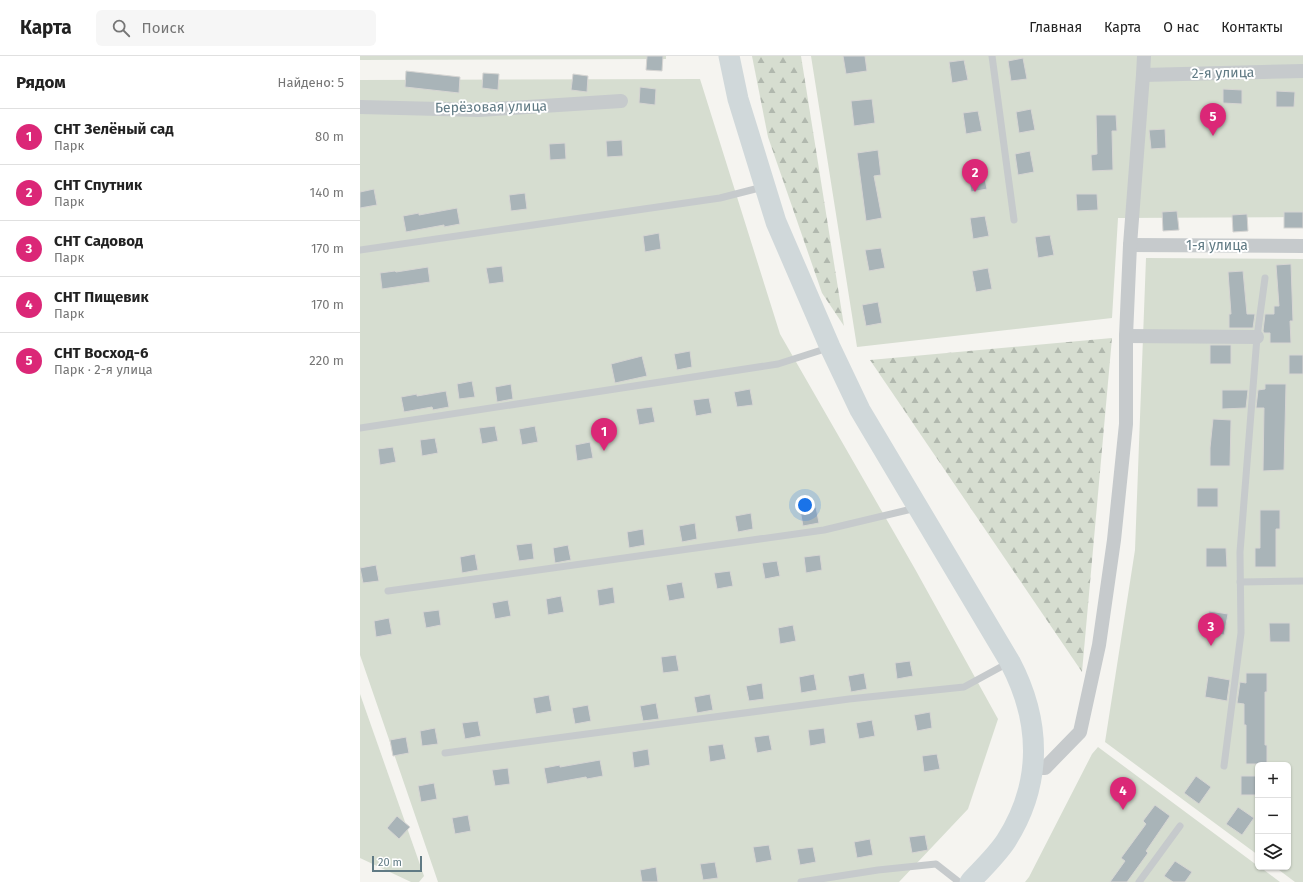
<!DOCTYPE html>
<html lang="ru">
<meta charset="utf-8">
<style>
body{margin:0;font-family:"Fira Sans",sans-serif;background:#f6f6f6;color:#222}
.controls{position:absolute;right:12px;bottom:12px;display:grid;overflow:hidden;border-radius:6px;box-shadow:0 1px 3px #0004}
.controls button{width:36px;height:36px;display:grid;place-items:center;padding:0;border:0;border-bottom:1px solid #e0e0e0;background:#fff;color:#222;font:20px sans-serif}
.scale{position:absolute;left:12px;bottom:10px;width:50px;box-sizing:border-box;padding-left:4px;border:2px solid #607a84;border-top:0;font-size:11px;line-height:14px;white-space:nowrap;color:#607a84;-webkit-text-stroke:3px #fff;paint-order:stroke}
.you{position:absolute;left:445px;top:449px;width:14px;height:14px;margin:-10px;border:3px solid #fff;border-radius:50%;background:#1a73e8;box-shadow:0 0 0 6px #1a73e833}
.badge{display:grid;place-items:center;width:26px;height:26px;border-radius:50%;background:#db2777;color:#fff;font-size:13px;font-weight:700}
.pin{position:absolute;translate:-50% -33px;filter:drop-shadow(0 1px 2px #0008)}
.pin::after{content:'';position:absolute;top:21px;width:14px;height:12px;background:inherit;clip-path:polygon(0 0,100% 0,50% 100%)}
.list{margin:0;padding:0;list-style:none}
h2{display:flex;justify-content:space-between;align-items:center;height:52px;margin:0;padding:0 16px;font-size:17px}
h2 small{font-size:13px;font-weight:400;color:#767676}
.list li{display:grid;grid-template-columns:26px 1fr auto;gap:12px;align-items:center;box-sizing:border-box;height:56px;padding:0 16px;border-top:1px solid #e0e0e0}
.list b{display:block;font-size:15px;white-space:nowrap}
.list p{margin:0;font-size:13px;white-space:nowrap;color:#767676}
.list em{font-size:13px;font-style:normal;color:#767676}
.icon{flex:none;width:22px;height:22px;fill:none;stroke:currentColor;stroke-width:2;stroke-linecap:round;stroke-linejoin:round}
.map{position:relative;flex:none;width:943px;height:826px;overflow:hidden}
header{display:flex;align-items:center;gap:24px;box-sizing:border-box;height:56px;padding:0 20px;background:#fff;border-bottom:1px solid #e0e0e0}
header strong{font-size:19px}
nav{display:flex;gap:22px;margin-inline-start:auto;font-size:14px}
.search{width:280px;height:36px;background:#f6f6f6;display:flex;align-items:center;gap:10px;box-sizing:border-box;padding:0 14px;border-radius:6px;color:#767676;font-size:15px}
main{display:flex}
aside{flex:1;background:#fff}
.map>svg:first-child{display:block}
.green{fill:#d6ddd0}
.forest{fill:url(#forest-firs)}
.building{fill:#a9b4b8;stroke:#d6d5d3}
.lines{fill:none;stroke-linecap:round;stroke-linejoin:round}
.lane{stroke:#c6cacc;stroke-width:7}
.street{stroke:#c6cacc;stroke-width:14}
.primary{stroke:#d0d8da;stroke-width:21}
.labels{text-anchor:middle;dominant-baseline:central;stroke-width:4;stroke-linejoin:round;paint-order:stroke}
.street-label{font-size:14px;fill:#607a84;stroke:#fff}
</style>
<header>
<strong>Карта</strong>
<div class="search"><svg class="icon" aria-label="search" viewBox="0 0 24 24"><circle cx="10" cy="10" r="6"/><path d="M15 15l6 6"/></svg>Поиск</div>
<nav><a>Главная</a><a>Карта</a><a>О нас</a><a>Контакты</a></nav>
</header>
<main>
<aside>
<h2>Рядом<small>Найдено: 5</small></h2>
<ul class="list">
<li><span class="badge">1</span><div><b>СНТ Зелёный сад</b><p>Парк</p></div><em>80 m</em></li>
<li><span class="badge">2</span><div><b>СНТ Спутник</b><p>Парк</p></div><em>140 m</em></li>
<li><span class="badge">3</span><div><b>СНТ Садовод</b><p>Парк</p></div><em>170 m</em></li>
<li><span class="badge">4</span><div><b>СНТ Пищевик</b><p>Парк</p></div><em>170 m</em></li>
<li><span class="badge">5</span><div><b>СНТ Восход-6</b><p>Парк · 2-я улица</p></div><em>220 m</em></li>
</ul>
</aside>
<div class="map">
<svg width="943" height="826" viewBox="0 0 943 826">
<defs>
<pattern id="forest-firs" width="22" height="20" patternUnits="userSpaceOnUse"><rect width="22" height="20" fill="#d6ddd0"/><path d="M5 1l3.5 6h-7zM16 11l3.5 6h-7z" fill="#b1b8ae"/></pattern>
</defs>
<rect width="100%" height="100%" fill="#f5f4f0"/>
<!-- green -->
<g class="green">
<path d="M 0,0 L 306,0 L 306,3 L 0,4 Z"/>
<path d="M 451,0 L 943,0 L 943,161 L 758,162 L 752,262 L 497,291 Z"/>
<path d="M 340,23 L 420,278 L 555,513 L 638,663 L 608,753 L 539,826 L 78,826 L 0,599 L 0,24 Z"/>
<path d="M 786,202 L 943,203 L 943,826 L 935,826 L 915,811 L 928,811 L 928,709 L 898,709 L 898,799 L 745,686 L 775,494 Z"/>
<path d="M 0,638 L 64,820 L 59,826 L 51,826 L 0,802 Z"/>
<path d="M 738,691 L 898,810 L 898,811 L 900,811 L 920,826 L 665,826 L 669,821 L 732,698 Z"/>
</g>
<!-- forest -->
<g class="forest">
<path d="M 392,0 L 441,0 L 484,270 L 462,237 L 408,81 Z"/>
<path d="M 752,282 L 722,616 L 510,304 Z"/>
</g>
<!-- building -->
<g class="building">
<path d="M 287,0 L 303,0 L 302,15 L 286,14 Z"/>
<path d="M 483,0 L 505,0 L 507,15 L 486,18 Z"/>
<path d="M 663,2 L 667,23 L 651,25 L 648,5 Z"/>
<path d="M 604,4 L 608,24 L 592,27 L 589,6 Z"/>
<path d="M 46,15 L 100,21 L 99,37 L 45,31 Z"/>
<path d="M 123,17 L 139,18 L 138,34 L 122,32 Z"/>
<path d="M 213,18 L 228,20 L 227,36 L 211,34 Z"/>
<path d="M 280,31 L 296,33 L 295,49 L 279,47 Z"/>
<path d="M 863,33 L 882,34 L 882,48 L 863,47 Z"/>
<path d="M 916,35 L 935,36 L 934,51 L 916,51 Z"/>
<path d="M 512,43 L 515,67 L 494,70 L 491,45 Z"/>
<path d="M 671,53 L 675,74 L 659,77 L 656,56 Z"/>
<path d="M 618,55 L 622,75 L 606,78 L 603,57 Z"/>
<path d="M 736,59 L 756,59 L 757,75 L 752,75 L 753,114 L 732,115 L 731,99 L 737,98 Z"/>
<path d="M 805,73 L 806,92 L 791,93 L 789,74 Z"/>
<path d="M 262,84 L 263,100 L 247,101 L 246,85 Z"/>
<path d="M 205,87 L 206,103 L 190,104 L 189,88 Z"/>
<path d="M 518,94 L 521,119 L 514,120 L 522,162 L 506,165 L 497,97 Z"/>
<path d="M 670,95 L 674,116 L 658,119 L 655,98 Z"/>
<path d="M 623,113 L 627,133 L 611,136 L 608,115 Z"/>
<path d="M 14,133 L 17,149 L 0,152 L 0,136 Z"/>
<path d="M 165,137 L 167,153 L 151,155 L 149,139 Z"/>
<path d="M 716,138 L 737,138 L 738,154 L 717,155 Z"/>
<path d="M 97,152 L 100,168 L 84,171 L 84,169 L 46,176 L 43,160 L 59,157 L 59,159 Z"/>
<path d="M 817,155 L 819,174 L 803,175 L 802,156 Z"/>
<rect x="924" y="156" width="19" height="16"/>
<path d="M 887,158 L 888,175 L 873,176 L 872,159 Z"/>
<path d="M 625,160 L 629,180 L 613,183 L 610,162 Z"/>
<path d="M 299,177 L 301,193 L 285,196 L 283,180 Z"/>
<path d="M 690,179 L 694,199 L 678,202 L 675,181 Z"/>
<path d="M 521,192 L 525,212 L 509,215 L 505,194 Z"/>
<path d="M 931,208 L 933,265 L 930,265 L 931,287 L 910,287 L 910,277 L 904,277 L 903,275 L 905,258 L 914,258 L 914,250 L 919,250 L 916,209 Z"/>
<path d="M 142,210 L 144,226 L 129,228 L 126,212 Z"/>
<path d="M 68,211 L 70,226 L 22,233 L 20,217 L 35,215 L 36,216 Z"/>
<path d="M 628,212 L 632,233 L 616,236 L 612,215 Z"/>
<path d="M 883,215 L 887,258 L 895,258 L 893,272 L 869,272 L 869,258 L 871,258 L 868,216 Z"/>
<path d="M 518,246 L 522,267 L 506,270 L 502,249 Z"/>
<rect x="850" y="289" width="21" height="19"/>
<path d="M 330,295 L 332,311 L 317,314 L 314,298 Z"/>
<rect x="929" y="299" width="14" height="19"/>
<path d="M 282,300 L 287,320 L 255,327 L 251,308 Z"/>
<path d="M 112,325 L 115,341 L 99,343 L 97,328 Z"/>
<path d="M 151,328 L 153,343 L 137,346 L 135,331 Z"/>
<path d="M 905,328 L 926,328 L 924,414 L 903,415 L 904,352 L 896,352 L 898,334 L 905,333 Z"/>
<path d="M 390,333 L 393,349 L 377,351 L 374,336 Z"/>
<path d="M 862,334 L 888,334 L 886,352 L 862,353 Z"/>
<path d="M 86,335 L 89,351 L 73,354 L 72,351 L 44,356 L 41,341 L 57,338 L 57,340 Z"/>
<path d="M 349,342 L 352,357 L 336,360 L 333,344 Z"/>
<path d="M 292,351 L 295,366 L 279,369 L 276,353 Z"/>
<path d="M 853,363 L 871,364 L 870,410 L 850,410 L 850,392 Z"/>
<path d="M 135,370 L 138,385 L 122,388 L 119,372 Z"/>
<path d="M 175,370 L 178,386 L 162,389 L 159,373 Z"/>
<path d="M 75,382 L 78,397 L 62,400 L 60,384 Z"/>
<path d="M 230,386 L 233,402 L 217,405 L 215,389 Z"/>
<path d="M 33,391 L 36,406 L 20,409 L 18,393 Z"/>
<rect x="837" y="432" width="21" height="19"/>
<path d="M 456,451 L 459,467 L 443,470 L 440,454 Z"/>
<path d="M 900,454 L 920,454 L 920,473 L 916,473 L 916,511 L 895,511 L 895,492 L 900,492 Z"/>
<path d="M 391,457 L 393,473 L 378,476 L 375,460 Z"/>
<path d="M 335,467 L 337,483 L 322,486 L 319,470 Z"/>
<path d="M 283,473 L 285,489 L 269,492 L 267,476 Z"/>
<path d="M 172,487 L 174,503 L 159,505 L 156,489 Z"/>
<path d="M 208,489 L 211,504 L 195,507 L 193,492 Z"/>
<path d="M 846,492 L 866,492 L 867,511 L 846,511 Z"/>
<path d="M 115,498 L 118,514 L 102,517 L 100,501 Z"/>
<path d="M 460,499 L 462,514 L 446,517 L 444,501 Z"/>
<path d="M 417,505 L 420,520 L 405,523 L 402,507 Z"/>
<path d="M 16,509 L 19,525 L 3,527 L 0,512 Z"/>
<path d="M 370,515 L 373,530 L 357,533 L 354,517 Z"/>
<path d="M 322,526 L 325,542 L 309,545 L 306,529 Z"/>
<path d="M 253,531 L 255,547 L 239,550 L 237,534 Z"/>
<path d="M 201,540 L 204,556 L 188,559 L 186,543 Z"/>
<path d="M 148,544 L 151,560 L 135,563 L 132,547 Z"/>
<path d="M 79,554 L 81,569 L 66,572 L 63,556 Z"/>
<path d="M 849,555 L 868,558 L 864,579 L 846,576 Z"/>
<path d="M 29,562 L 32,578 L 16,581 L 14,565 Z"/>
<path d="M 909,567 L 930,567 L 930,586 L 910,586 Z"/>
<path d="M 433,569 L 436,585 L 420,588 L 418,572 Z"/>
<path d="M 316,599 L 319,615 L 303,617 L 301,601 Z"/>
<path d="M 550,605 L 553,620 L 537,623 L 535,607 Z"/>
<path d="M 504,617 L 507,633 L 491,636 L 488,620 Z"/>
<path d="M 886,617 L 907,617 L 907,636 L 905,636 L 905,689 L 907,689 L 907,708 L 886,708 L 886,669 L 884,669 L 884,648 L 877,647 L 880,626 L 886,627 Z"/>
<path d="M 454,618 L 457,634 L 441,637 L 439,621 Z"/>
<path d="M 848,620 L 870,624 L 867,645 L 845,641 Z"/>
<path d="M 402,627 L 404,643 L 389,645 L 386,630 Z"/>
<path d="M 350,638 L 353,654 L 337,657 L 334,641 Z"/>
<path d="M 189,639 L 192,655 L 176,658 L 173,642 Z"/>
<path d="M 296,647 L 299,663 L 283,665 L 280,650 Z"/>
<path d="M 228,649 L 231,665 L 215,668 L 212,652 Z"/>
<path d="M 570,656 L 572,672 L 557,675 L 554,659 Z"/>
<path d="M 512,664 L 515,680 L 499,683 L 496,667 Z"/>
<path d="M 118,665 L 121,680 L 105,683 L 102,667 Z"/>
<path d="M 75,672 L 78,688 L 62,690 L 60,675 Z"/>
<path d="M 464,672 L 466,687 L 450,690 L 448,674 Z"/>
<path d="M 409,679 L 412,694 L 397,697 L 394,681 Z"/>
<path d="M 46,681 L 49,697 L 33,700 L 30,684 Z"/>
<path d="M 363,688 L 366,703 L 350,706 L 348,690 Z"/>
<path d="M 288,693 L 290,709 L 274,712 L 272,696 Z"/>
<path d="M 577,698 L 580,713 L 564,716 L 562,700 Z"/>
<path d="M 240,704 L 243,720 L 227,723 L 226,721 L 187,728 L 184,712 L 200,709 L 200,711 Z"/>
<path d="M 148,712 L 150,728 L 135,730 L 132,714 Z"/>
<path d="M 836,720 L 851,731 L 839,748 L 824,737 Z"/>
<rect x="881" y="720" width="17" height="19"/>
<path d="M 74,727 L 77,743 L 61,746 L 58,730 Z"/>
<path d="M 795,749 L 810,760 L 786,795 L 788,797 L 767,826 L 750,826 L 765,805 L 761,802 L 786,768 L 783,765 Z"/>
<path d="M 878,751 L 894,762 L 882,779 L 866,768 Z"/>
<path d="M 108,759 L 111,775 L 95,778 L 92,762 Z"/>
<path d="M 37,760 L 50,771 L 39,783 L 27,772 Z"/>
<path d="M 565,779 L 568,794 L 552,797 L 549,781 Z"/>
<path d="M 510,783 L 513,799 L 497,802 L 494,786 Z"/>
<path d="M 409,789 L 412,804 L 396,807 L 393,791 Z"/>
<path d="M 453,791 L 456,806 L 440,809 L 437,793 Z"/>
<path d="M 815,805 L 832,816 L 825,826 L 813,826 L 804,820 Z"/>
<path d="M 355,806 L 358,822 L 343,824 L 340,808 Z"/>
<path d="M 296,811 L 298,826 L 282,826 L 280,814 Z"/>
</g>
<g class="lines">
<!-- lane -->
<g class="lane">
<path d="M 632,0 L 654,164"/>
<path d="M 0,194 L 360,142 L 403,131"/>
<path d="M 0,372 L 418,308 L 468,292"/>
<path d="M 880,526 L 943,525"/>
<path d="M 28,535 L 464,474 L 556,452"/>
<path d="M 85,697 L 489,643 L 604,631 L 648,607"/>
<path d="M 864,710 L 881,577 L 880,496 L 897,281 L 905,222"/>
<path d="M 441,826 L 518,814 L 576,808 L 599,826"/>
<path d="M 779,826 L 820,770"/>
</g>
<!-- street -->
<g class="street">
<path d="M 783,19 L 943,15"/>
<path d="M 0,51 L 119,54 L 261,45"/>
<path d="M 770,189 L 943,190"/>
<path d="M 766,280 L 897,281"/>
<path d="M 673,712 L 685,712 L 720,676 L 739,589 L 754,484 L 766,368 L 766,280 L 770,189 L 783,19 L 784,0"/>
</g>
<!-- primary -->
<path class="primary" d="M 369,0 L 378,43 L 416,166 L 470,291 L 500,354 L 650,606 C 681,665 683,727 646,785 C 636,800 622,813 610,826"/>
</g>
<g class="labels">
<!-- street labels -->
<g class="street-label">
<text transform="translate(863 17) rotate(-1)">2-я улица</text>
<text transform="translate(131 51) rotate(-1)">Берёзовая улица</text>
<text x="857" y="189">1-я улица</text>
</g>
</g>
</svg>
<div class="controls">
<button>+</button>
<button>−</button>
<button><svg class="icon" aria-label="layers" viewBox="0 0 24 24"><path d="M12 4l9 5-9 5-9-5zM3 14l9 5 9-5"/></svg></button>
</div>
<div class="scale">20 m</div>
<div class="you"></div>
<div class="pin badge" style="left:244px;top:395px">1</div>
<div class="pin badge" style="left:615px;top:136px">2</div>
<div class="pin badge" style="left:851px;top:590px">3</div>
<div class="pin badge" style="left:763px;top:754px">4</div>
<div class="pin badge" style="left:853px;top:80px">5</div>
</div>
</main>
